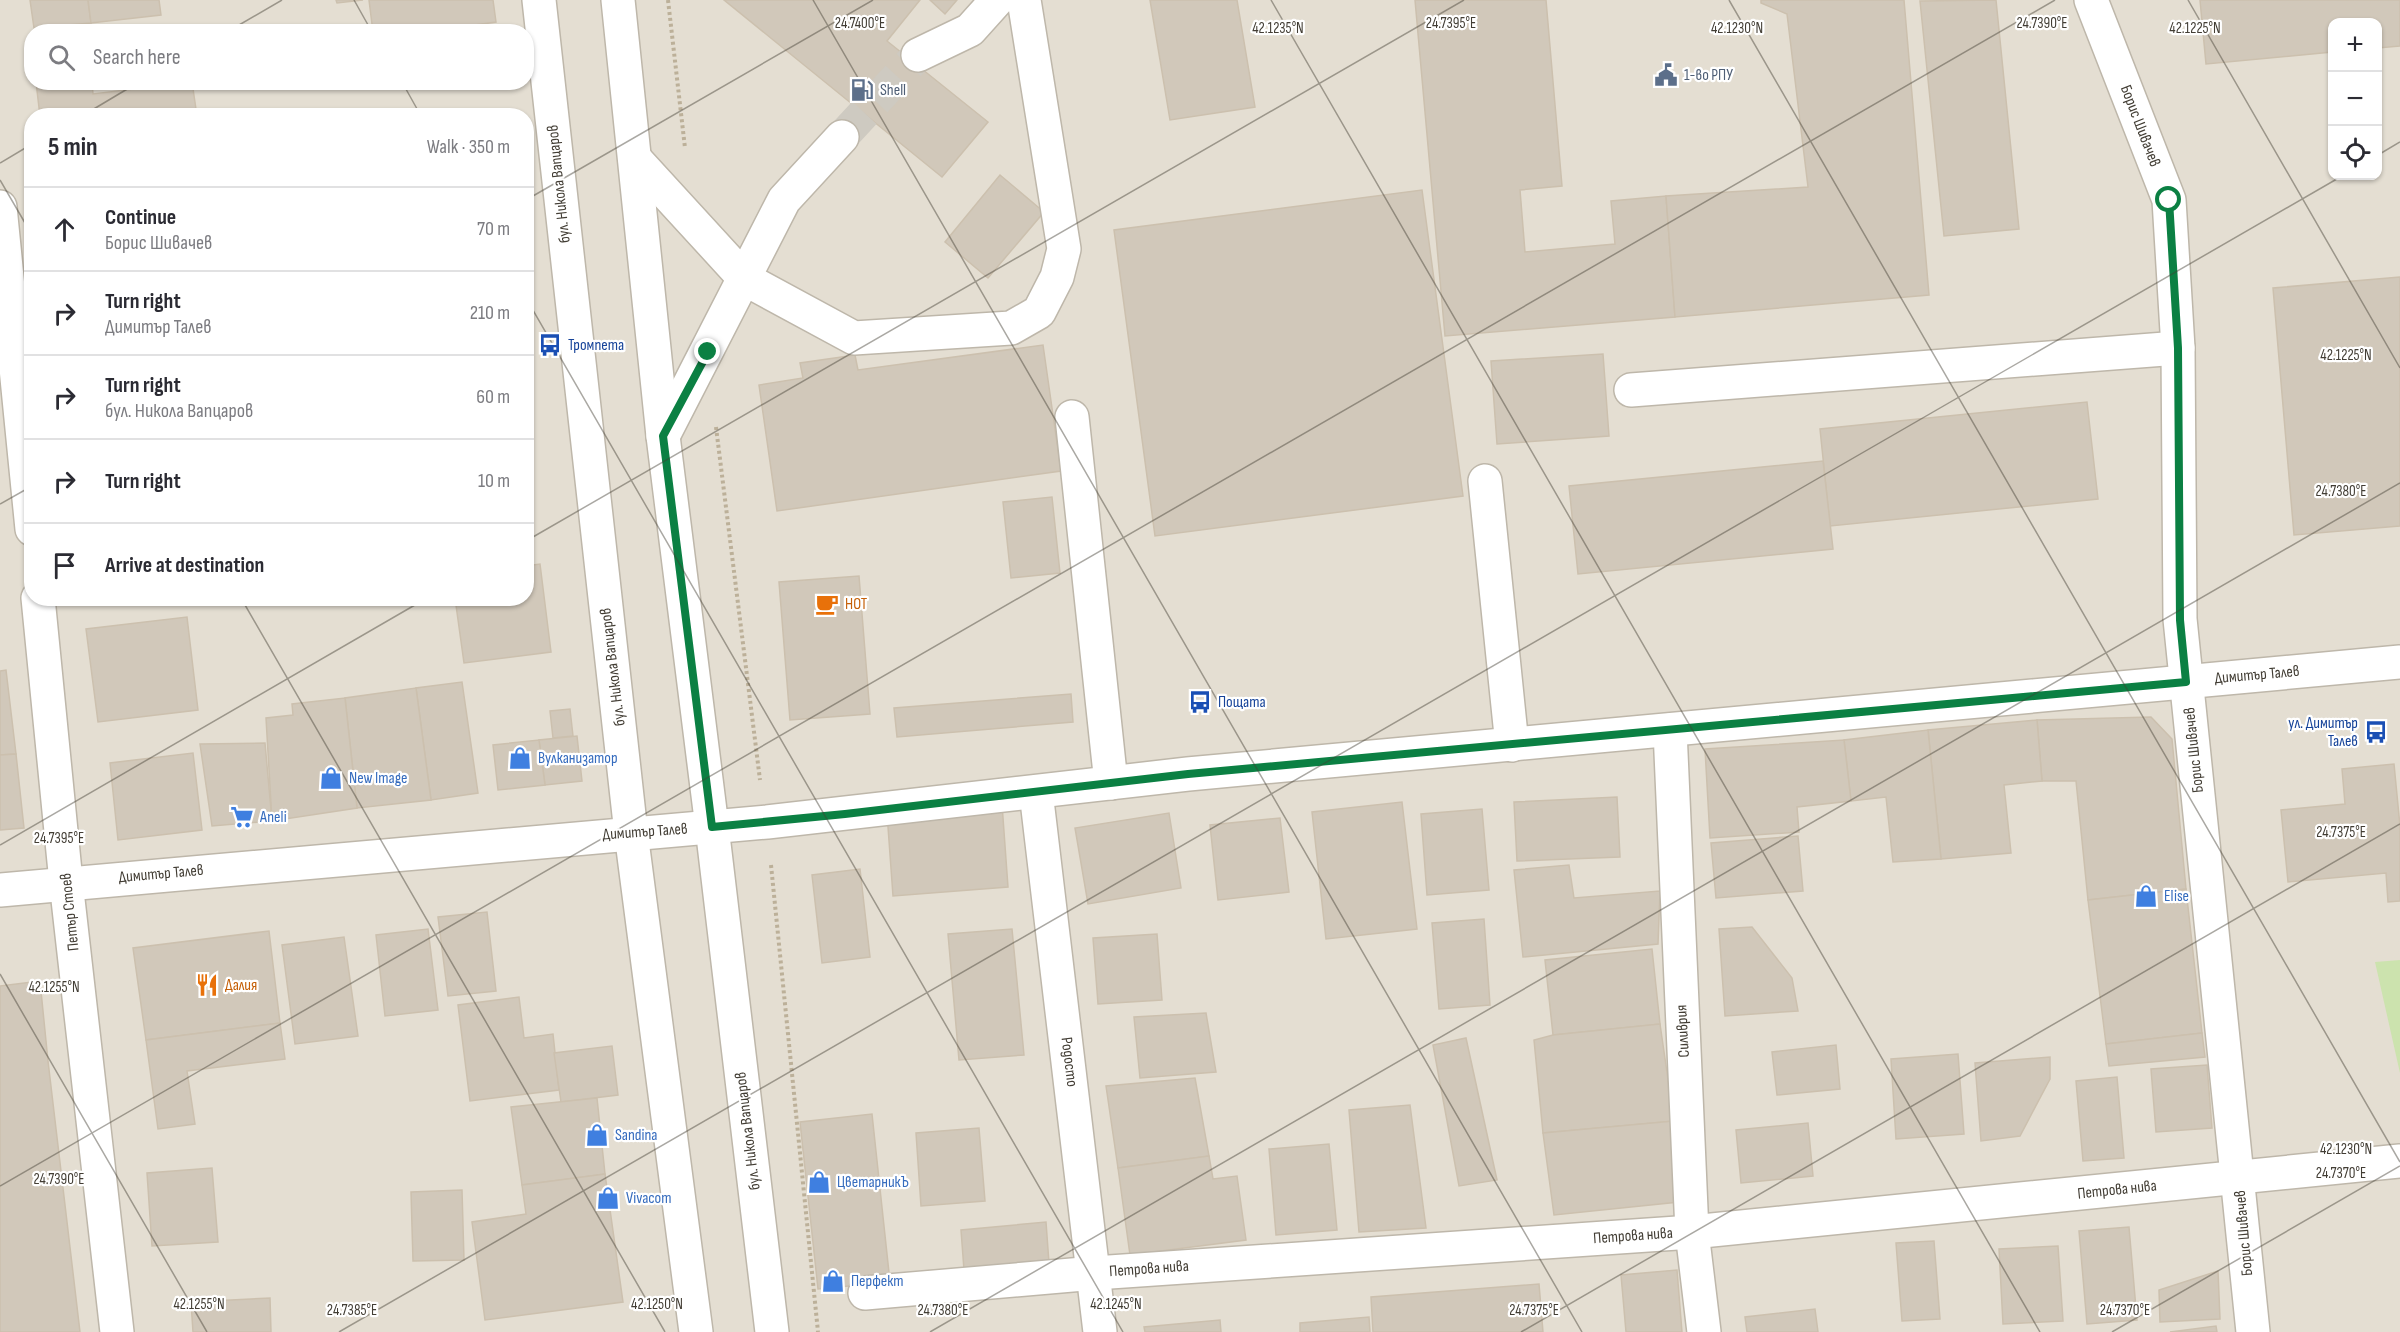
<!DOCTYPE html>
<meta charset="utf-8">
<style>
body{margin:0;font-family:"Sofia Sans Condensed",sans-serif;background:#f7f7f7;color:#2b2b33}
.controls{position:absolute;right:18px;top:18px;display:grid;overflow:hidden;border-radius:12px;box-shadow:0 2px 4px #0004}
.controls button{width:54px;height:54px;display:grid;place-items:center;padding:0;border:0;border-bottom:2px solid #e1e1e2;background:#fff;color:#2b2b33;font:30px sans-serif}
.stop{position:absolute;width:18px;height:18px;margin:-14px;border:4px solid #0b8043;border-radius:50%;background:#fff}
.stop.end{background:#0b8043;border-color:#fff;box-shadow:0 2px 6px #0008}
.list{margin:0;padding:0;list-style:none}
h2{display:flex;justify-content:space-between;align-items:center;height:78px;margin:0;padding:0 24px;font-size:26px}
h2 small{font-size:20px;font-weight:400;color:#7c7c81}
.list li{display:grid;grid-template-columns:39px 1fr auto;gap:18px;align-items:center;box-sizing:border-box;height:84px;padding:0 24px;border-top:2px solid #e1e1e2}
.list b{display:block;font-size:22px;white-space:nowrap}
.list p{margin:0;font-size:20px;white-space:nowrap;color:#7c7c81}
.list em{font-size:20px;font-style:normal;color:#7c7c81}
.icon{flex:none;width:33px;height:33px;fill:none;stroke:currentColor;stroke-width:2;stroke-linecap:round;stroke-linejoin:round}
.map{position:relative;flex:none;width:2400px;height:1332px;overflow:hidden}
.search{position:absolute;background:#fff;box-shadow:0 2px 4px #0004;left:24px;top:24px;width:510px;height:66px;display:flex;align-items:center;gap:15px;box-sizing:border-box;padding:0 21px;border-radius:24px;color:#7c7c81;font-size:22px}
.panel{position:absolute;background:#fff;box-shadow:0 2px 4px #0004;left:24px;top:108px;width:510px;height:498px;border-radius:24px}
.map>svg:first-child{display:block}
.residential{fill:#e4ded2;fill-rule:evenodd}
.green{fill:#cce3ae}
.building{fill:#d1c8ba;stroke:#ccc0ae;stroke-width:1.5}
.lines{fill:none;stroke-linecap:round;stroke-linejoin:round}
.minor-tunnel{stroke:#cecac1;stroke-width:33;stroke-dasharray:33 16;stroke-linecap:butt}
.minor-casing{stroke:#beb7aa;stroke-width:36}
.path{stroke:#bcb099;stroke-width:4;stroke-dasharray:3 3;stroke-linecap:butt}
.minor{stroke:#fff;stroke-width:33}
.route{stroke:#0b8043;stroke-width:8}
.ticks{fill:none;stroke:#423d34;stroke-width:1.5;stroke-opacity:0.45}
.labels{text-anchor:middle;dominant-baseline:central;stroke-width:4.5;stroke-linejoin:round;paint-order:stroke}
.service-label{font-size:16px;fill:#4e5e75;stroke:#fff;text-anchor:start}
.street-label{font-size:16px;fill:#423d34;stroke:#fff}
.transit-label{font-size:16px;fill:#164399;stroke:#fff;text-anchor:start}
.food-label{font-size:16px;fill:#c56008;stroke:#fff;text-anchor:start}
.shop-label{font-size:16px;fill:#366cbe;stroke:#fff;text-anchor:start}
.ticks-label{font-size:15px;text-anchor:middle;fill:#423d34;stroke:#fff;stroke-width:4.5;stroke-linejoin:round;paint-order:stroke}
</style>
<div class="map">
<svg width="2400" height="1332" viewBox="0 0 2400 1332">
<rect width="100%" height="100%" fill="#f1ede4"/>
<!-- residential -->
<path class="residential" d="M 0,0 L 2400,0 L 2400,1332 L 0,1332 ZM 2332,22 L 2378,22 L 2378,176 L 2332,176 ZM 32,32 L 526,32 L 526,82 L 32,82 ZM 32,116 L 526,116 L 526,598 L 32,598 Z"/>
<!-- green -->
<path class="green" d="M 2400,960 L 2400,1073 L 2375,962 Z"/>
<!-- building -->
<g class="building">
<path d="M 30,0 L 88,0 L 91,23 L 34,28 Z"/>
<path d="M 88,0 L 159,0 L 161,15 L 91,23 Z"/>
<path d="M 336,0 L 363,0 L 337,3 Z"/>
<path d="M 369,0 L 493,0 L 496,22 L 425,32 L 373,32 Z"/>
<path d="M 724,0 L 920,0 L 887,41 L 988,122 L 942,177 Z"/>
<path d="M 930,0 L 957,0 L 945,14 Z"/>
<path d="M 1150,0 L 1237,0 L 1255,107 L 1170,120 Z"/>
<path d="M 1415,0 L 1546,0 L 1562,186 L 1520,190 L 1525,252 L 1615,244 L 1611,201 L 1666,196 L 1675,317 L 1445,336 Z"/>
<path d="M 1761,0 L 1904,0 L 1929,295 L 1675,317 L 1666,196 L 1808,187 L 1787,14 L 1761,3 Z"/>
<path d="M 1996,0 L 2019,229 L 1944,236 L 1920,1 Z"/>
<path d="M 2200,0 L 2400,0 L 2400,46 L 2378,48 L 2378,22 L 2332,22 L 2332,52 L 2206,64 Z"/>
<path d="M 36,82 L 92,82 L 93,94 L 192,82 L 197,116 L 40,116 Z"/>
<path d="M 1000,175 L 1044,212 L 988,278 L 945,242 Z"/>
<path d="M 1422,190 L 1463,496 L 1155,536 L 1114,230 Z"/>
<path d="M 2400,277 L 2400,526 L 2294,535 L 2273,288 Z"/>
<path d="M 1043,345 L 1061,471 L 777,511 L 759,385 L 803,378 L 800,363 L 855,355 L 858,370 Z"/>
<path d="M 1603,354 L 1609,436 L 1497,444 L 1491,361 Z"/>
<path d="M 2087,402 L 2098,499 L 1830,526 L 1820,429 Z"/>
<path d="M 1823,461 L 1833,549 L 1578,574 L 1569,486 Z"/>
<path d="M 1052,497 L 1060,573 L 1011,578 L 1003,502 Z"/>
<path d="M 540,564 L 551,652 L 464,663 L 455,598 L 526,598 L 526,566 Z"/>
<path d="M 859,576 L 870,714 L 790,720 L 779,582 Z"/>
<path d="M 187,617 L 198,710 L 98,722 L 86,629 Z"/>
<path d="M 6,670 L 16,754 L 0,755 L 0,671 Z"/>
<path d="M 462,682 L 478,793 L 431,800 L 416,688 Z"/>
<path d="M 416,688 L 431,800 L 357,808 L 345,698 Z"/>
<path d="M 1071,694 L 1073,722 L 897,737 L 894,708 Z"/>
<path d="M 345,698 L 357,808 L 272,821 L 266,718 L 293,715 L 292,704 Z"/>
<path d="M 570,709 L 573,736 L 553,738 L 550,711 Z"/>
<path d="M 2151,717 L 2172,739 L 2186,889 L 2088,900 L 2076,781 L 2042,781 L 2037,720 Z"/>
<path d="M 2037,720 L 2042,781 L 2004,785 L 2011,853 L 1941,859 L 1928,730 Z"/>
<path d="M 1928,730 L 1941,859 L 1893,862 L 1886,797 L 1851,801 L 1844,740 Z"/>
<path d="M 577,736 L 582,781 L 545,785 L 539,740 Z"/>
<path d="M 539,740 L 545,785 L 498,790 L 493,745 Z"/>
<path d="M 1844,740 L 1851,801 L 1797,807 L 1799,832 L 1710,838 L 1705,749 Z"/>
<path d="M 265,743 L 272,821 L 212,826 L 200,744 Z"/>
<path d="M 193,753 L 202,830 L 118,840 L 110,763 Z"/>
<path d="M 16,754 L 24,828 L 0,830 L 0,755 Z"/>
<path d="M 2394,764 L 2400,826 L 2400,901 L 2388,902 L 2386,873 L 2288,882 L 2281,810 L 2345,804 L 2342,769 Z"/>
<path d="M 1617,797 L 1620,857 L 1517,861 L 1514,802 Z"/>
<path d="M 1402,802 L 1417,929 L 1326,939 L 1312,812 Z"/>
<path d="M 1002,804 L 1008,887 L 893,896 L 887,813 Z"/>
<path d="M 1482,809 L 1489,890 L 1427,895 L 1421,814 Z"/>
<path d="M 1169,813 L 1181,888 L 1088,904 L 1075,828 Z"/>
<path d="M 1280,818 L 1289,892 L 1218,900 L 1210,825 Z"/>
<path d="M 1798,836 L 1803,891 L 1716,898 L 1711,843 Z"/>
<path d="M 1569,865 L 1574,898 L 1660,891 L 1658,944 L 1523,957 L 1514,870 Z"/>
<path d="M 860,869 L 870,957 L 822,963 L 812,875 Z"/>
<path d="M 2186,889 L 2202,1033 L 2106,1044 L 2088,900 Z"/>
<path d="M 487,912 L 496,991 L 448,996 L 438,917 Z"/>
<path d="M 1484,919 L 1490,1005 L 1439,1009 L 1432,923 Z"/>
<path d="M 1752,927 L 1792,978 L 1798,1011 L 1725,1016 L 1719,929 Z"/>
<path d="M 428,929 L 438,1010 L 385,1016 L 376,935 Z"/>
<path d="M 1012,929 L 1024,1055 L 959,1060 L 948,934 Z"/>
<path d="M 269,931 L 280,1023 L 146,1040 L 133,948 Z"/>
<path d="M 1157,934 L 1162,1000 L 1098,1004 L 1093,938 Z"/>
<path d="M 344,937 L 358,1036 L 295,1044 L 282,945 Z"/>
<path d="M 1652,949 L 1660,1024 L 1553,1035 L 1545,960 Z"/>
<path d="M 40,981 L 48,1061 L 80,1332 L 0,1332 L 0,986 Z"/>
<path d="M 519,997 L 524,1038 L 553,1034 L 559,1090 L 470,1101 L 458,1005 Z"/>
<path d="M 1206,1013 L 1216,1072 L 1140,1078 L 1134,1017 Z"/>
<path d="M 280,1023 L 285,1059 L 187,1071 L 195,1124 L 158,1129 L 146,1040 Z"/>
<path d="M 1660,1024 L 1674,1121 L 1543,1133 L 1534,1040 L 1553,1035 Z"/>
<path d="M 2202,1033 L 2205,1057 L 2109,1066 L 2106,1044 Z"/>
<path d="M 1466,1038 L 1497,1180 L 1459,1186 L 1433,1045 Z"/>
<path d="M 1836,1045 L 1840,1089 L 1777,1095 L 1772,1052 Z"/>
<path d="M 612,1046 L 618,1095 L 561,1102 L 554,1053 Z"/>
<path d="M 1958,1054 L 1964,1134 L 1896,1139 L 1891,1059 Z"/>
<path d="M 2050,1057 L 2050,1079 L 2020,1136 L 1981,1141 L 1975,1063 Z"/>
<path d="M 2207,1065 L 2212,1128 L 2156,1132 L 2151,1069 Z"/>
<path d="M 2117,1077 L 2124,1158 L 2083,1161 L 2076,1081 Z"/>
<path d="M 1195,1078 L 1209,1156 L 1118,1168 L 1106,1086 Z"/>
<path d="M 597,1098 L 605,1174 L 522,1185 L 511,1107 Z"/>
<path d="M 1410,1105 L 1426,1228 L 1359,1232 L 1349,1110 Z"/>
<path d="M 872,1114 L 890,1282 L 818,1289 L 800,1122 Z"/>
<path d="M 1674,1121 L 1679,1202 L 1554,1215 L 1543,1133 Z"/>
<path d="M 1808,1123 L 1813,1176 L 1741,1183 L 1736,1130 Z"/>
<path d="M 979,1128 L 985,1201 L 921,1206 L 916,1133 Z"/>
<path d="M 1329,1144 L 1337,1230 L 1276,1235 L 1269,1149 Z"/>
<path d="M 1209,1156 L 1213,1179 L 1237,1176 L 1246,1240 L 1130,1255 L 1118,1168 Z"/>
<path d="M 212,1168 L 218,1242 L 152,1246 L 147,1173 Z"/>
<path d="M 605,1174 L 623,1302 L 485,1320 L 472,1222 L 526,1214 L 522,1185 Z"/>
<path d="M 462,1190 L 464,1260 L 413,1261 L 411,1192 Z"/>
<path d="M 1046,1222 L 1049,1263 L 964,1270 L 961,1230 Z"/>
<path d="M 2129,1227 L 2137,1320 L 2087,1324 L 2079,1231 Z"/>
<path d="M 1934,1241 L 1940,1319 L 1902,1321 L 1896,1243 Z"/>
<path d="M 2058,1246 L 2063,1321 L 2003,1324 L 1999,1249 Z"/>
<path d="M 1677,1270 L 1682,1332 L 1626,1332 L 1621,1275 Z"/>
<path d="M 2218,1271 L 2220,1319 L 2160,1322 L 2159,1290 Z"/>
<path d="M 1539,1284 L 1543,1332 L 1373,1332 L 1371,1297 Z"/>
<path d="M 270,1298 L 271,1332 L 193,1332 L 191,1302 Z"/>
<path d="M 1815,1309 L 1818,1332 L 1747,1332 L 1745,1317 Z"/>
<path d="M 1369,1317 L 1370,1332 L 1300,1332 L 1300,1323 Z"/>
<path d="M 1220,1320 L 1221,1332 L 1145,1332 L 1144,1327 Z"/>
<path d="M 2216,1326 L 2217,1332 L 2170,1332 Z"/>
</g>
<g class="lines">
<!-- minor-tunnel -->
<path class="minor-tunnel" d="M 842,137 L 918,55"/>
<!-- minor casing -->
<g class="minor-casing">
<g id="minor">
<path d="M 539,0 L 631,833 L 696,1332"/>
<path d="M 618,0 L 663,436 L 712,827 L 772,1332"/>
<path d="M 2091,0 L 2169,200 L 2178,348 L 2180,619 L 2253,1332"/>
<path d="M 918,55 L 970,30 L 997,0"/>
<path d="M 635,159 L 745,279 L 854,338 L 1011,328 L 1039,312 L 1057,277 L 1064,249 L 1024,0"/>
<path d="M 0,207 L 32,529"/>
<path d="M 1631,390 L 2178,348"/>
<path d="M 1072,417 L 1111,783"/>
<path d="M 663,436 L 784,200 L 842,137"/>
<path d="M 1485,481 L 1512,745"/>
<path d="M 38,598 L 66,882 L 117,1332"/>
<path d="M 1670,730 L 1692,1232 L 1704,1332"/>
<path d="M 1036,792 L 1100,1332"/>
<path d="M 0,890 L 767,822 L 1188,774 L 2400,662"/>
<path d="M 865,1293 L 1095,1273 L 1692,1232 L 2400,1161"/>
</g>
</g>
<!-- path -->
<g class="path">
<path d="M 668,0 L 685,148"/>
<path d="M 716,427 L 760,780"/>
<path d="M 771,865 L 818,1332"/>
</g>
<!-- minor -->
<use href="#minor" class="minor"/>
</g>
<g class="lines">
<!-- route -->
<path class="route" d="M 708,352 L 663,436 L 712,827 L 845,814 L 1188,774 L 2186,682 L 2180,620 L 2178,348 L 2169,200"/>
</g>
<!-- ticks -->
<path class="ticks" d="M 354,0 L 372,32M 813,0 L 1582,1332M 1271,0 L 2040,1332M 1729,0 L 2400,1162M 2188,0 L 2400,368M 227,32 L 282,0M 402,82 L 421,116M 82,116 L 139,82M 2378,155 L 2400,142M 0,163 L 32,144M 0,180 L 32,235M 526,200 L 873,0M 526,298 L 1123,1332M 0,504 L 32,486M 526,541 L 1464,0M 241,598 L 665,1332M 0,845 L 427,598M 0,974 L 207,1332M 0,1186 L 2055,0M 339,1332 L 2342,176M 930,1332 L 2400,483M 1521,1332 L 2400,824M 2112,1332 L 2400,1166"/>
<!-- icons -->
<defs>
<g id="civic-bare" transform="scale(1.8)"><path d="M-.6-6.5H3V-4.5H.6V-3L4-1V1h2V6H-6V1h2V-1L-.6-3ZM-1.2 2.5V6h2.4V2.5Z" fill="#5c6f8a" stroke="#fff" stroke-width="2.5" paint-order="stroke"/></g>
<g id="fuel-bare" transform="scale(1.8)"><path d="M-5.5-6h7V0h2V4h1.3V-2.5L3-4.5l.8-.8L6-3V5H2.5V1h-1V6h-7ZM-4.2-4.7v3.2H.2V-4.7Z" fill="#5c6f8a" stroke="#fff" stroke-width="2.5" paint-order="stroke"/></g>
<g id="bus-bare" transform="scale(1.8)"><path d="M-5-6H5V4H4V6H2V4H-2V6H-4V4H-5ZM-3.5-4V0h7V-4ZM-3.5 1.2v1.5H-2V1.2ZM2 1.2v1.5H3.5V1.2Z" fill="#1a4fb4" stroke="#fff" stroke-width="2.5" paint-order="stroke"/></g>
<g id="cafe-bare" transform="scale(1.8)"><path d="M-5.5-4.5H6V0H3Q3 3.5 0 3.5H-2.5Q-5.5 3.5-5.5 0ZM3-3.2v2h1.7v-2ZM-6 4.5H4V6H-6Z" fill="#e8710a" stroke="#fff" stroke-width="2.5" paint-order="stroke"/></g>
<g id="shop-bare" transform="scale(1.8)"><path d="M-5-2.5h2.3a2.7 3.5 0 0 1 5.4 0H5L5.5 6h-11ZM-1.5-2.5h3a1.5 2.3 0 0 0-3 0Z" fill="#3f7fe0" stroke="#fff" stroke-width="2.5" paint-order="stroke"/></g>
<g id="supermarket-bare" transform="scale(1.8)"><path d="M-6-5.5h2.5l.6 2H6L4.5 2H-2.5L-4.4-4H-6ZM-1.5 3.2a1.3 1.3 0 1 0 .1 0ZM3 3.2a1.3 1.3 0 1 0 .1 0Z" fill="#3f7fe0" stroke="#fff" stroke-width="2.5" paint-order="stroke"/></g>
<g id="restaurant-bare" transform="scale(1.8)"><path d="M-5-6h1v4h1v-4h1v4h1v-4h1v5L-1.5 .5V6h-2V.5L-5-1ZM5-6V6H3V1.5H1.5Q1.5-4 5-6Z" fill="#e8710a" stroke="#fff" stroke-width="2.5" paint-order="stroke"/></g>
</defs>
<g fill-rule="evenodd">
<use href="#civic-bare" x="1666" y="75"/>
<use href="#fuel-bare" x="862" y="90"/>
<use href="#bus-bare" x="550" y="345"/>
<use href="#cafe-bare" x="827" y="604"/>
<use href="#bus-bare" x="1200" y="702"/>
<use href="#bus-bare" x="2376" y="732"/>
<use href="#shop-bare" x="520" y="758"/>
<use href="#shop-bare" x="331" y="778"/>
<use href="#supermarket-bare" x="242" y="817"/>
<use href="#shop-bare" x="2146" y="896"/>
<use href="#restaurant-bare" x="207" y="985"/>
<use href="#shop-bare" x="597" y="1135"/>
<use href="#shop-bare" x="819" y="1182"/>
<use href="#shop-bare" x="608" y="1198"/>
<use href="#shop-bare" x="833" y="1281"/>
</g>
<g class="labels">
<!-- service labels -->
<g class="service-label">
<text x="1684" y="75">1-во РПУ</text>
<text x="880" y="90">Shell</text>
</g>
<!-- street labels -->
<g class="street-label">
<text transform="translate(2140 126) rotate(69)">Борис Шивачев</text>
<text transform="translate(559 184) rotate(-96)">бул. Никола Вапцаров</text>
<text transform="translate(613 667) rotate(-97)">бул. Никола Вапцаров</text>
<text transform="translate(2257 675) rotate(-5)">Димитър Талев</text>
<text transform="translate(2194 750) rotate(-96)">Борис Шивачев</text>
<text transform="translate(645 832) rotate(-4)">Димитър Талев</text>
<text transform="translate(161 874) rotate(-5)">Димитър Талев</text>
<text transform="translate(70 912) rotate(-96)">Петър Стоев</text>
<text transform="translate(1683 1031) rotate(-93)">Силиврия</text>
<text transform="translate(1069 1062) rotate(83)">Родосто</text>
<text transform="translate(748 1131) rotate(-97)">бул. Никола Вапцаров</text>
<text transform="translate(2117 1190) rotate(-6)">Петрова нива</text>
<text transform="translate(2244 1233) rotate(-95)">Борис Шивачев</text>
<text transform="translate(1633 1236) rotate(-4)">Петрова нива</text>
<text transform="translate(1149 1269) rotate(-4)">Петрова нива</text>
</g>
<!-- transit labels -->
<g class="transit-label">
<text x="568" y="345">Тромпета</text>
<text x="1218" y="702">Пощата</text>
<text x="2358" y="723" text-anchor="end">ул. Димитър<tspan x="2358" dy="18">Талев</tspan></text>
</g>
<!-- food labels -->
<g class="food-label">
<text x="845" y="604">HOT</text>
<text x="225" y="985">Далия</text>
</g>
<!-- shop labels -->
<g class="shop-label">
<text x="538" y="758">Вулканизатор</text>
<text x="349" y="778">New Image</text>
<text x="260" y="817">Aneli</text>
<text x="2164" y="896">Elise</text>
<text x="615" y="1135">Sandina</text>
<text x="837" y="1182">ЦветарникЪ</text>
<text x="626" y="1198">Vivacom</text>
<text x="851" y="1281">Перфект</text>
</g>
</g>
<g class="ticks-label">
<text x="1451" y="28">24.7395°E</text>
<text x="860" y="28">24.7400°E</text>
<text x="2042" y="28">24.7390°E</text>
<text x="1278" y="33">42.1235°N</text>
<text x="1737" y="33">42.1230°N</text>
<text x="2195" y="33">42.1225°N</text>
<text x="2346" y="360">42.1225°N</text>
<text x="2341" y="496">24.7380°E</text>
<text x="2341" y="837">24.7375°E</text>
<text x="59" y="843">24.7395°E</text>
<text x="54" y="992">42.1255°N</text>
<text x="2346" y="1154">42.1230°N</text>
<text x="2341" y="1178">24.7370°E</text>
<text x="59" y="1184">24.7390°E</text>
<text x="199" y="1309">42.1255°N</text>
<text x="657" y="1309">42.1250°N</text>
<text x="1116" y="1309">42.1245°N</text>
<text x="352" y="1315">24.7385°E</text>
<text x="943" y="1315">24.7380°E</text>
<text x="1534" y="1315">24.7375°E</text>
<text x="2125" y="1315">24.7370°E</text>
</g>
</svg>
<div class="controls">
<button>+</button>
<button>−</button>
<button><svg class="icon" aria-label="locate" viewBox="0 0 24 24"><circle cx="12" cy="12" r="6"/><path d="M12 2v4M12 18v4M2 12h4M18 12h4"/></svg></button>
</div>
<div class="stop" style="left:2169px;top:200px"></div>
<div class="stop end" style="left:708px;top:352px"></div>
<div class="search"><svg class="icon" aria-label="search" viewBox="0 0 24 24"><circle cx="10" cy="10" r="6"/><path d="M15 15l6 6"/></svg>Search here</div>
<section class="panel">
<h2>5 min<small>Walk · 350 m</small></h2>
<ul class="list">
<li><svg class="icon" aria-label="ahead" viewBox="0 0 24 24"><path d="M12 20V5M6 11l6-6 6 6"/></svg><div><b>Continue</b><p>Борис Шивачев</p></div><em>70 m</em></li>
<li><svg class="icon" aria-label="right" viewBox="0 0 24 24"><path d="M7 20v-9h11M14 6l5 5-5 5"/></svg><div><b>Turn right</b><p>Димитър Талев</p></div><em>210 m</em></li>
<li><svg class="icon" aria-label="right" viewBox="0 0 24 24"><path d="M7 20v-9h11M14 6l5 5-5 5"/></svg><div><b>Turn right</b><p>бул. Никола Вапцаров</p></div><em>60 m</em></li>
<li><svg class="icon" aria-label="right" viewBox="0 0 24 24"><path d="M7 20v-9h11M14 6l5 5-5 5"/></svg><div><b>Turn right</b></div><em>10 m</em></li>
<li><svg class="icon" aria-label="arrive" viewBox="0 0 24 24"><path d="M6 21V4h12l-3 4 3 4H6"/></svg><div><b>Arrive at destination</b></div></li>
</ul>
</section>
</div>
